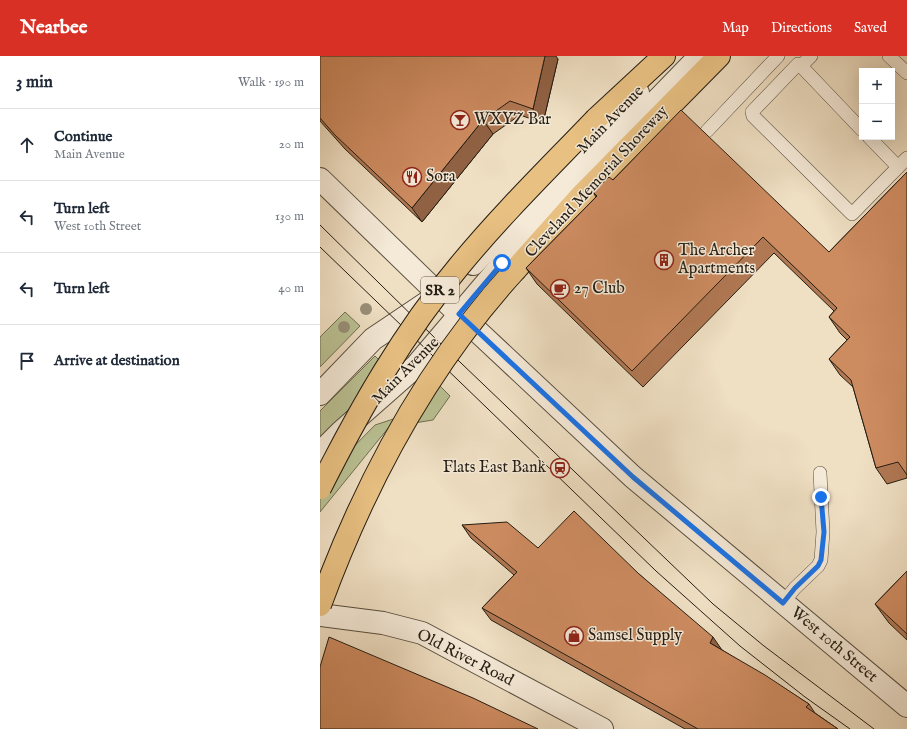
<!DOCTYPE html>
<meta charset="utf-8">
<style>
body{margin:0;font-family:"IM FELL English",serif;background:#f6f6f7;color:#1f2937}
.controls{position:absolute;right:12px;top:12px;display:grid;overflow:hidden;border-radius:0px;box-shadow:0 4px 16px #0002}
.controls button{width:36px;height:36px;display:grid;place-items:center;padding:0;border:0;border-bottom:1px solid #e0e1e3;background:#fff;color:#1f2937;font:20px sans-serif}
.stop{position:absolute;width:12px;height:12px;margin:-9px;border:3px solid #1a73e8;border-radius:50%;background:#fff}
.stop.end{background:#1a73e8;border-color:#fff;box-shadow:0 1px 4px #0008}
.list{margin:0;padding:0;list-style:none}
h2{display:flex;justify-content:space-between;align-items:center;height:52px;margin:0;padding:0 16px;font-size:17px}
h2 small{font-size:13px;font-weight:400;color:#747a83}
.list li{display:grid;grid-template-columns:26px 1fr auto;gap:12px;align-items:center;box-sizing:border-box;height:72px;padding:0 16px;border-top:1px solid #e0e1e3}
.list b{display:block;font-size:15px;white-space:nowrap}
.list p{margin:0;font-size:13px;white-space:nowrap;color:#747a83}
.list em{font-size:13px;font-style:normal;color:#747a83}
.icon{flex:none;width:22px;height:22px;fill:none;stroke:currentColor;stroke-width:2;stroke-linecap:round;stroke-linejoin:round}
.map{position:relative;flex:none;width:587px;height:673px;overflow:hidden}
header{display:flex;align-items:center;gap:24px;box-sizing:border-box;height:56px;padding:0 20px;background:#d93025;color:#fff}
header strong{font-size:19px}
nav{display:flex;gap:22px;margin-inline-start:auto;font-size:14px}
main{display:flex}
aside{flex:1;background:#fff}
.map>svg:first-child{display:block}
.green{fill:#bac193;stroke:#6f6f53}
.lines{fill:none;stroke-linecap:round;stroke-linejoin:round}
.lane-casing{stroke:#574e3f;stroke-width:14}
.street-casing{stroke:#574e3f;stroke-width:24}
.highway-casing{stroke:#241d13;stroke-width:24}
.lane{stroke:#f5ead8;stroke-width:13}
.street{stroke:#f5ead8;stroke-width:22}
.highway{stroke:#e8c082;stroke-width:22}
.tram{stroke:#241d13;stroke-width:1}
.highway-bridge-casing{stroke:#241d13;stroke-width:24;stroke-linecap:butt}
.highway-bridge{stroke:#e8c082;stroke-width:22}
.tree{fill:#988f77}
.wall{fill:#b07853;stroke:#241d13}
.shaded-wall{fill:#906143;stroke:#241d13}
.building{fill:#cd8b60;stroke:#241d13}
.route{stroke:#1a73e8;stroke-width:5}
.labels{text-anchor:middle;dominant-baseline:central;stroke-width:3;stroke-linejoin:round;paint-order:stroke}
.shield{fill:#f5ead8;stroke:#635a4e;stroke-width:1}
.shield-label{font-size:15px;font-weight:bold;fill:#241d13}
.poi-label{font-size:16px;fill:#241d13;stroke:#f5ead8;text-anchor:start}
.street-label{font-size:16px;fill:#241d13;stroke:#f5ead8}
</style>
<header>
<strong>Nearbee</strong>
<nav><a>Map</a><a>Directions</a><a>Saved</a></nav>
</header>
<main>
<aside>
<h2>3 min<small>Walk · 190 m</small></h2>
<ul class="list">
<li><svg class="icon" aria-label="ahead" viewBox="0 0 24 24"><path d="M12 20V5M6 11l6-6 6 6"/></svg><div><b>Continue</b><p>Main Avenue</p></div><em>20 m</em></li>
<li><svg class="icon" aria-label="left" viewBox="0 0 24 24"><path d="M17 20v-9H6M10 6l-5 5 5 5"/></svg><div><b>Turn left</b><p>West 10th Street</p></div><em>130 m</em></li>
<li><svg class="icon" aria-label="left" viewBox="0 0 24 24"><path d="M17 20v-9H6M10 6l-5 5 5 5"/></svg><div><b>Turn left</b></div><em>40 m</em></li>
<li><svg class="icon" aria-label="arrive" viewBox="0 0 24 24"><path d="M6 21V4h12l-3 4 3 4H6"/></svg><div><b>Arrive at destination</b></div></li>
</ul>
</aside>
<div class="map">
<svg width="587" height="673" viewBox="0 0 587 673">
<rect width="100%" height="100%" fill="#efdfc3"/>
<filter id="stains"><feTurbulence type="fractalNoise" baseFrequency=".005" numOctaves="4"/><feColorMatrix values="0 0 0 0 .2 0 0 0 0 .09 0 0 0 0 .02 0 0 0 .5 -.17"/></filter>
<radialGradient id="worn" r=".72"><stop offset=".6" stop-color="#630" stop-opacity="0"/><stop offset="1" stop-color="#630" stop-opacity=".3"/></radialGradient>
<!-- green -->
<g class="green">
<path d="M 25,256 L 40,270 L 0,311 L 0,281 Z"/>
<path d="M 55,300 L 68,313 L 0,383 L 0,355 Z"/>
<path d="M 119,329 L 130,340 L 113,364 L 69,371 L 0,456 L 0,425 L 55,369 L 95,356 Z"/>
</g>
<g class="lines">
<!-- lane casing -->
<g class="lane-casing">
<g id="lane">
<path d="M 491,0 L 481,10 L 542,74"/>
<path d="M 569,0 L 587,17"/>
<path d="M 478,8 L 432,56 L 433,60 L 532,158 L 587,102"/>
<path d="M 387,75 L 458,0"/>
<path d="M 549,81 L 578,111"/>
<path d="M 463,547 L 475,532 L 498,510 L 501,504 L 503,476 L 500,417"/>
</g>
</g>
<!-- street casing -->
<g class="street-casing">
<g id="street">
<path d="M 0,123 L 139,258 L 313,421 L 587,650"/>
<path d="M 153,208 L 318,37"/>
<path d="M 0,338 L 53,283 L 114,242"/>
<path d="M 0,397 L 21,376 L 96,310 L 213,172 L 380,0"/>
<path d="M 0,559 L 63,567 L 102,577 L 282,673"/>
</g>
</g>
<!-- highway casing -->
<g class="highway-casing">
<g id="highway">
<path d="M 276,63 L 344,0"/>
<path d="M 196,213 L 260,141 L 399,0"/>
</g>
</g>
<!-- lane -->
<use href="#lane" class="lane"/>
<!-- street -->
<use href="#street" class="street"/>
<!-- highway -->
<use href="#highway" class="highway"/>
<!-- tram -->
<g class="tram">
<path d="M 0,169 L 118,285 L 393,548 L 444,590 L 554,673"/>
<path d="M 0,191 L 336,515 L 420,590 L 485,641 L 530,673"/>
</g>
<!-- highway-bridge casing -->
<g class="highway-bridge-casing">
<g id="highway-bridge">
<path d="M 0,432 C 40,353 83,277 140,209 C 182,158 230,111 276,63"/>
<path d="M 0,549 C 45,426 107,310 196,213"/>
</g>
</g>
<!-- highway-bridge -->
<use href="#highway-bridge" class="highway-bridge"/>
</g>
<!-- trees -->
<g class="tree">
<circle cx="46" cy="253" r="6"/>
<circle cx="24" cy="271" r="6"/>
</g>
<!-- wall -->
<g class="wall">
<path d="M 0,0 L 238,3 L 223,67 L 200,59 L 173,78 L 102,166 L 25,93 L 0,65 Z"/>
<path d="M 587,116 L 587,422 L 567,428 L 556,412 L 533,331 L 520,319 L 509,303 L 527,284 L 520,277 L 509,261 L 514,255 L 454,197 L 323,331 L 217,228 L 206,212 L 276,141 L 273,136 L 293,124 L 509,196 Z"/>
<path d="M 142,469 L 218,492 L 319,518 L 402,594 L 489,648 L 495,657 L 518,673 L 365,673 L 171,564 L 162,552 L 194,519 L 151,482 Z"/>
<path d="M 587,515 L 587,584 L 569,567 L 555,548 Z"/>
</g>
<!-- shaded-wall -->
<g class="shaded-wall">
<path d="M 225,0 L 236,0 L 238,3 L 223,67 L 213,53 Z"/>
<path d="M 163,64 L 173,78 L 102,166 L 92,152 Z"/>
<path d="M 393,581 L 402,594 L 390,587 Z"/>
</g>
<!-- building -->
<g class="building">
<path d="M 0,0 L 225,0 L 213,53 L 190,45 L 163,64 L 92,152 L 15,79 L 0,62 Z"/>
<path d="M 361,54 L 509,196 L 587,116 L 587,419 L 578,406 L 556,412 L 531,324 L 509,303 L 530,281 L 509,261 L 517,252 L 443,181 L 312,315 L 206,212 L 277,140 L 273,136 L 289,121 L 293,124 Z"/>
<path d="M 254,455 L 319,518 L 393,581 L 390,587 L 445,619 L 489,648 L 486,651 L 518,673 L 378,673 L 162,552 L 197,516 L 142,469 L 187,466 L 218,492 Z"/>
<path d="M 587,515 L 587,578 L 555,548 Z"/>
<path d="M 9,581 L 153,642 L 218,673 L 0,673 L 0,611 Z"/>
</g>
<g class="lines">
<!-- route -->
<path class="route" d="M 182,207 L 139,258 L 313,421 L 463,547 L 475,532 L 498,510 L 501,504 L 504,476 L 501,441"/>
</g>
<!-- icons -->
<defs>
<g id="bar-ring" transform="scale(1)"><circle r="9.5" fill="#f5ead8" stroke="#8f2418" stroke-width="1.5"/><path d="M-6-5H6L.8 .8V4.5H3.5V6h-7V4.5H-.8V.8Z" fill="#8f2418"/></g>
<g id="restaurant-ring" transform="scale(1)"><circle r="9.5" fill="#f5ead8" stroke="#8f2418" stroke-width="1.5"/><path d="M-5-6h1v4h1v-4h1v4h1v-4h1v5L-1.5 .5V6h-2V.5L-5-1ZM5-6V6H3V1.5H1.5Q1.5-4 5-6Z" fill="#8f2418"/></g>
<g id="building-ring" transform="scale(1)"><circle r="9.5" fill="#f5ead8" stroke="#8f2418" stroke-width="1.5"/><path d="M-4-6H4V6H1V3H-1V6H-4ZM-2.5-4.3h1.7v1.8h-1.7ZM.8-4.3h1.7v1.8H.8ZM-2.5-1h1.7V.8h-1.7ZM.8-1h1.7V.8H.8Z" fill="#8f2418"/></g>
<g id="cafe-ring" transform="scale(1)"><circle r="9.5" fill="#f5ead8" stroke="#8f2418" stroke-width="1.5"/><path d="M-5.5-4.5H6V0H3Q3 3.5 0 3.5H-2.5Q-5.5 3.5-5.5 0ZM3-3.2v2h1.7v-2ZM-6 4.5H4V6H-6Z" fill="#8f2418"/></g>
<g id="station-ring" transform="scale(1)"><circle r="9.5" fill="#f5ead8" stroke="#8f2418" stroke-width="1.5"/><path d="M-3-6H3Q5-6 5-4V2Q5 4 3 4L4.5 6H3L1.5 4h-3L-3 6H-4.5L-3 4Q-5 4-5 2V-4Q-5-6-3-6ZM-3.5-4v3h7v-3ZM-3.5 1v1.5H-2V1ZM2 1v1.5H3.5V1Z" fill="#8f2418"/></g>
<g id="shop-ring" transform="scale(1)"><circle r="9.5" fill="#f5ead8" stroke="#8f2418" stroke-width="1.5"/><path d="M-5-2.5h2.3a2.7 3.5 0 0 1 5.4 0H5L5.5 6h-11ZM-1.5-2.5h3a1.5 2.3 0 0 0-3 0Z" fill="#8f2418"/></g>
</defs>
<g fill-rule="evenodd">
<use href="#bar-ring" x="140" y="64"/>
<use href="#restaurant-ring" x="92" y="121"/>
<use href="#building-ring" x="344" y="204"/>
<use href="#cafe-ring" x="240" y="233"/>
<use href="#station-ring" x="240" y="412"/>
<use href="#shop-ring" x="254" y="580"/>
</g>
<g class="labels">
<!-- shield labels -->
<rect class="shield" x="101" y="221" width="38" height="26" rx="3"/>
<g class="shield-label">
<text x="120" y="234">SR 2</text>
</g>
<!-- poi labels -->
<g class="poi-label">
<text x="154" y="64">WXYZ Bar</text>
<text x="106" y="121">Sora</text>
<text x="358" y="195">The Archer<tspan x="358" dy="18">Apartments</tspan></text>
<text x="254" y="233">27 Club</text>
<text x="226" y="412" text-anchor="end">Flats East Bank</text>
<text x="268" y="580">Samsel Supply</text>
</g>
<!-- street labels -->
<g class="street-label">
<text transform="translate(291 64) rotate(-46)">Main Avenue</text>
<text transform="translate(277 126) rotate(-47)">Cleveland Memorial Shoreway</text>
<text transform="translate(86 315) rotate(-45)">Main Avenue</text>
<text transform="translate(514 589) rotate(40)">West 10th Street</text>
<text transform="translate(145 602) rotate(27)">Old River Road</text>
</g>
</g>
<rect width="100%" height="100%" filter="url(#stains)"/>
<rect width="100%" height="100%" fill="url(#worn)"/>
</svg>
<div class="controls">
<button>+</button>
<button>−</button>
</div>
<div class="stop" style="left:182px;top:207px"></div>
<div class="stop end" style="left:501px;top:441px"></div>
</div>
</main>
